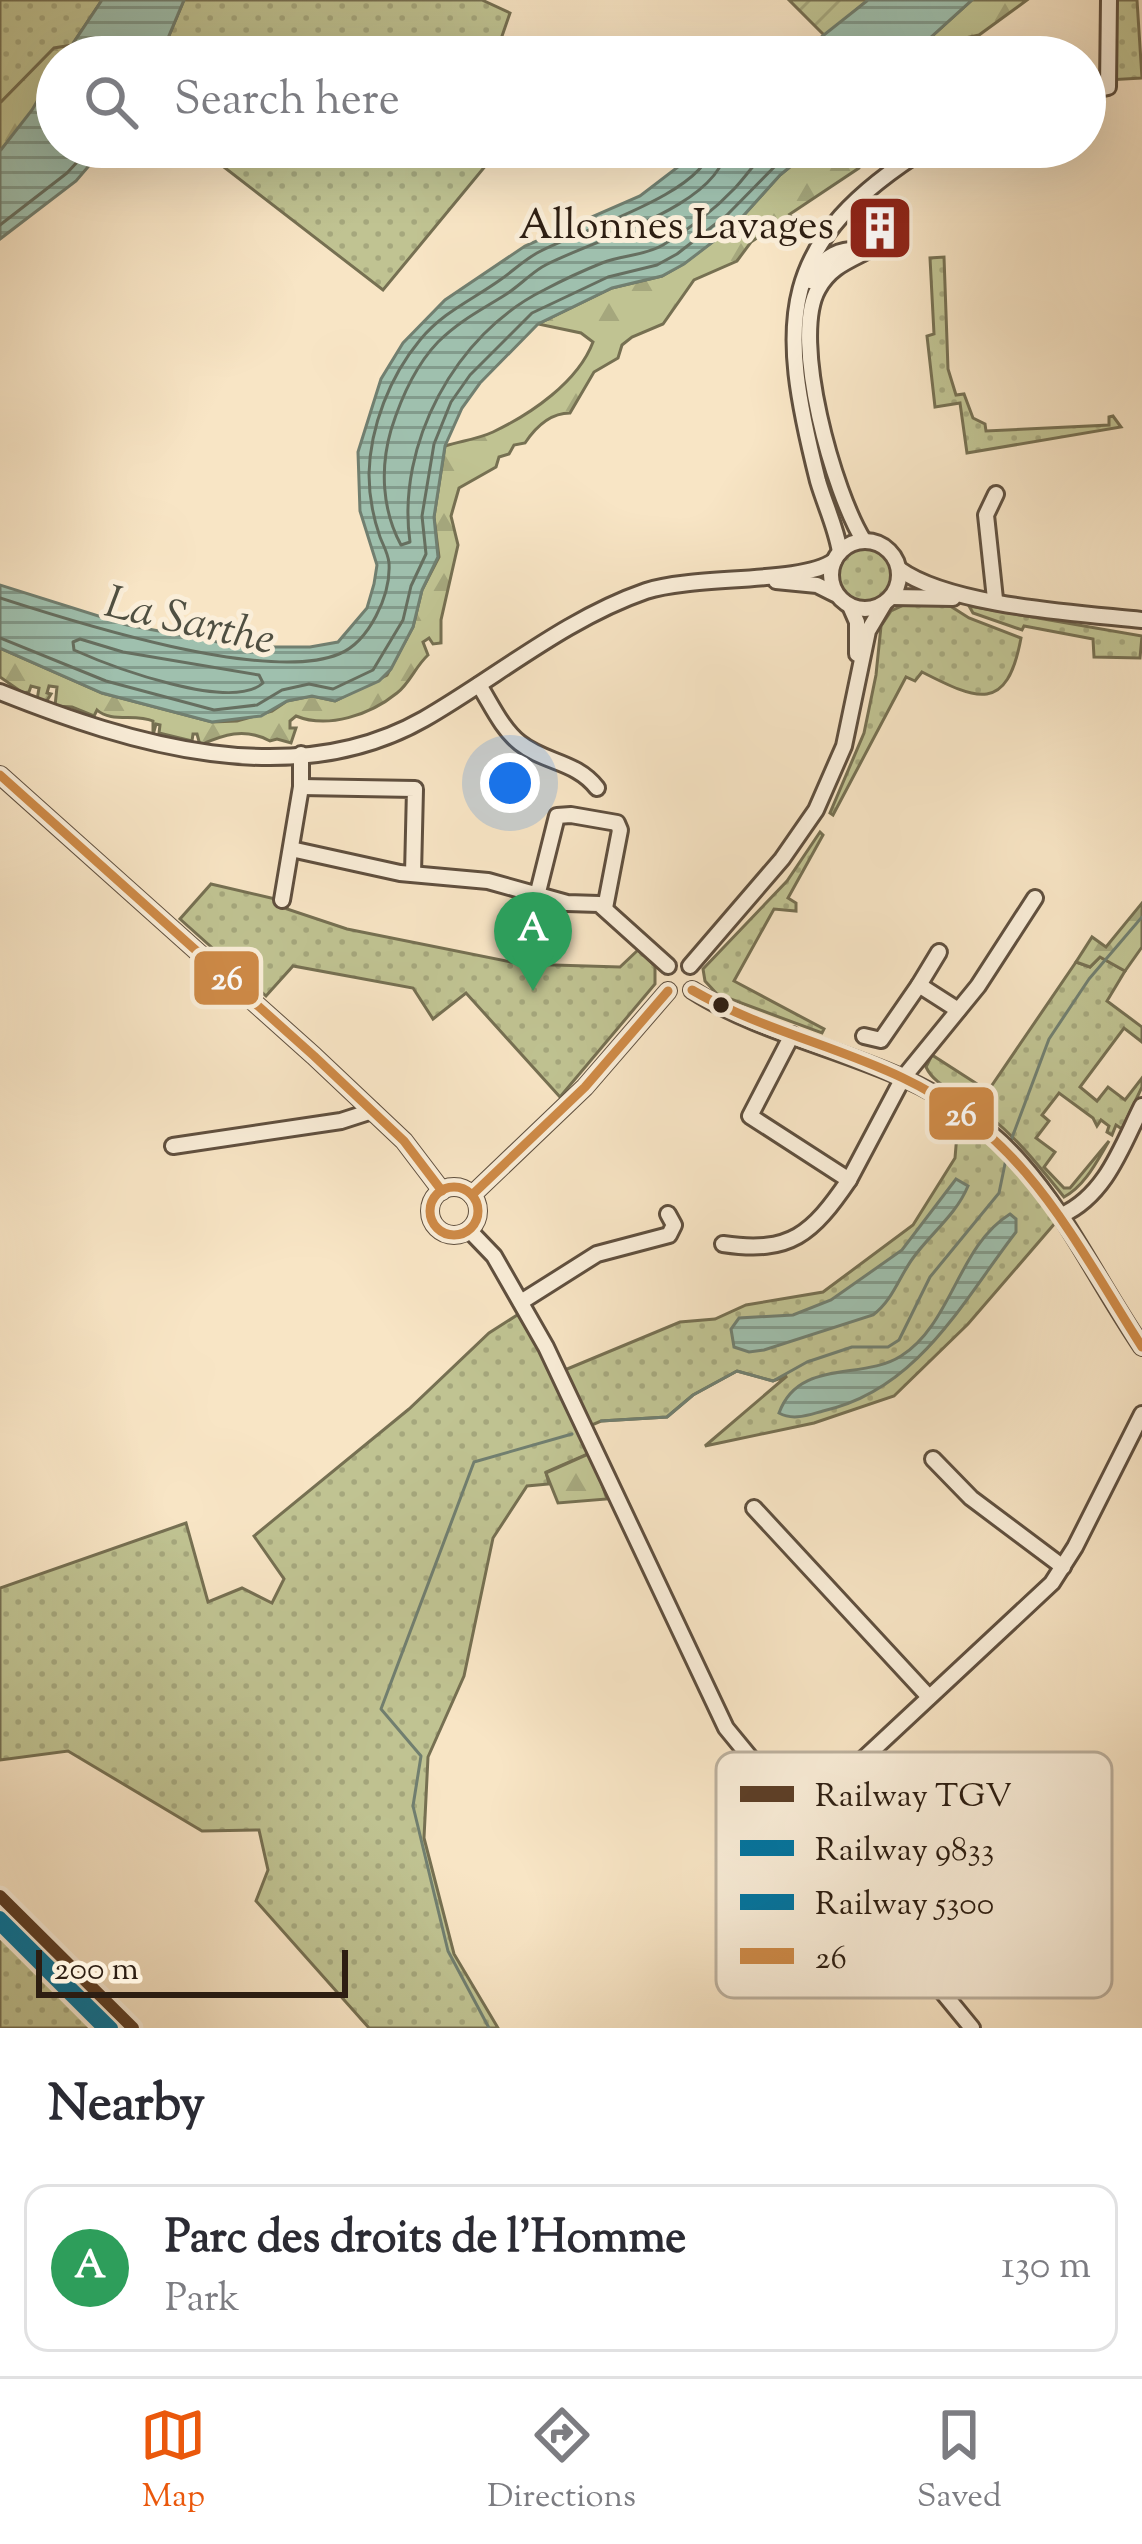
<!DOCTYPE html>
<style>
body{margin:0;font-family:"Sorts Mill Goudy",serif;background:#f2f2f3;color:#2b2b33}
.scale{position:absolute;left:36px;bottom:30px;width:312px;box-sizing:border-box;padding-left:12px;border:6px solid #2d1e12;border-top:0;font-size:33px;line-height:42px;white-space:nowrap;color:#2d1e12;-webkit-text-stroke:9px #faeed9;paint-order:stroke}
.you{position:absolute;left:510px;top:783px;width:42px;height:42px;margin:-30px;border:9px solid #fff;border-radius:50%;background:#1a73e8;box-shadow:0 0 0 18px #1a73e833}
.badge{display:grid;place-items:center;width:78px;height:78px;border-radius:50%;background:#ea580c;color:#fff;font-size:39px;font-weight:700}
.pin{position:absolute;translate:-50% -99px;filter:drop-shadow(0 3px 6px #0008)}
.pin::after{content:'';position:absolute;top:63px;width:42px;height:36px;background:inherit;clip-path:polygon(0 0,100% 0,50% 100%)}
.list{margin:0;padding:0;list-style:none}
h2{display:flex;justify-content:space-between;align-items:center;height:156px;margin:0;padding:0 48px;font-size:51px}
h2 small{font-size:39px;font-weight:400;color:#7c7c81}
.list li{display:grid;grid-template-columns:78px 1fr auto;gap:36px;align-items:center;box-sizing:border-box;height:168px;margin:0 24px 24px;padding:0 24px;border:3px solid #e1e1e2;border-radius:24px}
.list b{display:block;font-size:45px;white-space:nowrap}
.list p{margin:0;font-size:39px;white-space:nowrap;color:#7c7c81}
.list em{font-size:39px;font-style:normal;color:#7c7c81}
.icon{flex:none;width:66px;height:66px;fill:none;stroke:currentColor;stroke-width:2;stroke-linecap:round;stroke-linejoin:round}
.map{position:relative;flex:none;width:1142px;height:2028px;overflow:hidden}
.search{position:absolute;background:#fff;box-shadow:0 12px 48px #0002;left:36px;right:36px;top:36px;height:132px;display:flex;align-items:center;gap:30px;box-sizing:border-box;padding:0 42px;border-radius:66px;color:#7c7c81;font-size:45px}
.sheet{height:348px;background:#fff}
nav{display:flex;justify-content:space-around;align-items:center;box-sizing:border-box;height:168px;border-top:3px solid #e1e1e2;background:#fff;font-size:33px;color:#7c7c81}
nav a{display:grid;justify-items:center;gap:6px}
nav .on{color:#ea580c}
.map>svg:first-child{display:block}
.grass{fill:url(#grass-dots);stroke:#767052;stroke-width:3}
.forest{fill:url(#forest-firs);stroke:#767052;stroke-width:3}
.garden{fill:url(#garden-furrows);stroke:#767052;stroke-width:3}
.water{fill:url(#water-rules);stroke:#717f70;stroke-width:3}
.lines{fill:none;stroke-linecap:round;stroke-linejoin:round}
.shore{stroke:#666f60;stroke-width:3}
.stream{stroke:#717f70;stroke-width:3}
.minor-casing{stroke:#60503f;stroke-width:20}
.minor{stroke:#faeed9;stroke-width:14}
.bus-1-casing{stroke:#faeed9;stroke-width:18}
.bus-1{stroke:#ce8a47;stroke-width:9}
.rail-1-casing{stroke:#faeed9;stroke-width:21}
.rail-2-casing{stroke:#faeed9;stroke-width:21}
.rail-3-casing{stroke:#faeed9;stroke-width:21}
.rail-1{stroke:#5c3e26;stroke-width:12}
.rail-2{stroke:#0075a1;stroke-width:12}
.rail-3{stroke:#0075a1;stroke-width:12}
.bus-dot{fill:#2d1e12;stroke:#faeed9;stroke-width:4.5}
.labels{text-anchor:middle;dominant-baseline:central;stroke-width:10;stroke-linejoin:round;paint-order:stroke}
.poi-label{font-size:42px;fill:#2d1e12;stroke:#faeed9;text-anchor:end}
.water-label{font-size:45px;font-style:italic;fill:#4f4f41;stroke:#faeed9}
.key{fill:#faeed9;stroke:#bcb09d;stroke-width:3}
.key-label{font-size:33px;fill:#2d1e12}
.line-badge{stroke:#faeed9;stroke-width:4.5}
.badge-label{font-size:33px;text-anchor:middle;font-weight:bold;fill:#fff}
</style>
<div class="map">
<svg width="1142" height="2028" viewBox="0 0 1142 2028">
<defs>
<pattern id="grass-dots" width="8" height="8" patternUnits="userSpaceOnUse" patternTransform="scale(3)"><rect width="8" height="8" fill="#c0c392"/><path d="M2 2h.1M6 6h.1" fill="none" stroke="#a5a77d" stroke-width="1.8" stroke-linecap="round"/></pattern>
<pattern id="forest-firs" width="22" height="20" patternUnits="userSpaceOnUse" patternTransform="scale(3)"><rect width="22" height="20" fill="#c0c392"/><path d="M5 1l3.5 6h-7zM16 11l3.5 6h-7z" fill="#a5a77d"/></pattern>
<pattern id="garden-furrows" width="10" height="10" patternUnits="userSpaceOnUse" patternTransform="scale(3)"><rect width="10" height="10" fill="#c0c392"/><path d="M-1 1l2-2M0 10L10 0M9 11l2-2" fill="none" stroke="#a5a77d"/></pattern>
<pattern id="water-rules" width="6" height="5" patternUnits="userSpaceOnUse" patternTransform="scale(3)"><rect width="6" height="5" fill="#9fc0ae"/><path d="M0 2.5h6" fill="none" stroke="#829b8c"/></pattern>
</defs>
<rect width="100%" height="100%" fill="#f8e5c5"/>
<filter id="stains"><feTurbulence type="fractalNoise" baseFrequency=".00167" numOctaves="4"/><feColorMatrix values="0 0 0 0 .2 0 0 0 0 .09 0 0 0 0 .02 0 0 0 .5 -.17"/></filter>
<radialGradient id="worn" r=".72"><stop offset=".6" stop-color="#630" stop-opacity="0"/><stop offset="1" stop-color="#630" stop-opacity=".3"/></radialGradient>
<!-- grass -->
<g class="grass">
<path d="M 0,0 L 102,0 L 64,57 L 57,57 L 57,67 L 0,151 Z"/>
<path d="M 184,0 L 482,0 L 510,13 L 501,39 L 487,57 L 160,57 Z"/>
<path d="M 1109,0 L 1137,0 L 1142,78 L 1108,80 Z"/>
<path d="M 198,147 L 501,147 L 383,290 Z"/>
<path d="M 944,257 L 948,369 L 956,395 L 964,394 L 973,418 L 985,424 L 986,431 L 1109,425 L 1109,417 L 1113,416 L 1121,427 L 967,453 L 960,403 L 935,407 L 927,336 L 934,334 L 930,258 Z"/>
<circle cx="866" cy="575" r="28"/>
<path d="M 906,604 L 947,604 L 969,618 L 1021,638 C 1007,714 977,700 922,672 L 915,681 L 906,677 L 833,815 L 830,813 L 864,733 L 876,675 L 881,626 L 891,611 Z"/>
<path d="M 969,606 L 1142,636 L 1140,658 L 1094,657 L 1093,639 L 1024,626 L 1022,630 L 973,613 Z"/>
<path d="M 820,832 L 823,835 L 788,898 L 796,903 L 796,911 L 774,909 L 734,981 L 824,1029 L 822,1033 L 717,994 L 705,981 L 703,969 L 787,881 Z"/>
<path d="M 211,884 L 288,902 L 287,909 L 347,929 L 521,964 L 620,967 L 638,950 L 655,966 L 655,984 L 560,1097 L 466,993 L 433,1019 L 413,988 L 293,966 L 266,996 L 180,919 Z"/>
<path d="M 1100,957 L 1125,971 L 1107,1001 L 1142,1027 L 1142,1042 L 1124,1028 L 1080,1087 L 1097,1101 L 1108,1087 L 1125,1100 L 1142,1078 L 1142,1087 L 1122,1129 L 1116,1125 L 1112,1135 L 1107,1132 L 1109,1126 L 1101,1120 L 1097,1126 L 1093,1118 L 1059,1093 L 1042,1115 L 1049,1121 L 1036,1138 L 1055,1152 L 1044,1167 L 1064,1188 L 1070,1188 L 1109,1141 C 1097,1161 1085,1186 1064,1197 C 1033,1158 1005,1123 962,1097 C 948,1088 933,1082 926,1067 L 932,1055 L 988,1091 L 1076,962 L 1090,967 Z"/>
<path d="M 967,1114 L 1062,1215 L 968,1324 L 894,1396 L 814,1423 L 705,1446 L 787,1376 L 773,1381 L 737,1371 L 693,1395 L 667,1417 L 601,1421 L 587,1427 L 597,1450 L 546,1472 L 549,1484 L 527,1486 L 493,1538 L 464,1676 L 428,1757 L 424,1838 L 454,1954 L 498,2028 L 369,2028 L 256,1901 L 268,1870 L 259,1830 L 202,1831 L 68,1751 L 0,1760 L 0,1588 L 186,1523 L 208,1602 L 242,1588 L 272,1603 L 284,1579 L 254,1536 L 409,1409 L 489,1333 L 525,1310 L 560,1372 L 680,1322 L 715,1319 L 746,1305 L 823,1292 L 913,1225 L 955,1158 L 957,1134 Z"/>
<path d="M 0,1919 L 108,2028 L 0,2028 Z"/>
</g>
<!-- forest -->
<g class="forest">
<path d="M 972,0 L 1027,0 L 979,35 L 951,41 L 935,57 L 909,57 Z"/>
<path d="M 72,45 L 64,57 L 57,57 C 57,84 19,131 0,151 L 0,103 L 54,48 Z"/>
<path d="M 814,147 L 878,147 L 862,152 L 859,168 L 790,214 L 794,217 L 782,230 L 773,227 L 751,242 L 737,261 L 694,280 L 663,324 L 632,337 L 622,345 L 618,358 L 594,372 L 570,413 C 550,413 535,428 525,443 L 514,445 L 509,454 L 499,457 L 496,467 L 459,488 L 451,516 L 458,545 L 441,620 L 441,643 L 433,644 L 429,638 L 423,642 L 428,655 C 415,667 410,683 397,693 C 370,715 328,729 296,716 L 290,721 L 290,728 L 296,728 L 291,743 L 277,739 L 270,741 C 244,727 223,735 200,745 L 197,734 L 193,734 L 192,741 L 159,733 L 160,725 L 156,724 L 153,735 L 153,721 C 136,713 111,723 97,710 L 94,716 L 72,707 L 55,706 L 57,687 L 49,686 L 47,693 L 51,694 L 46,702 L 37,700 L 39,688 L 31,686 L 29,692 L 23,693 L 0,677 L 0,648 L 102,693 L 212,722 L 237,721 L 272,711 L 287,701 L 312,696 L 335,701 L 387,675 L 413,627 L 422,590 L 439,557 L 434,517 L 445,446 C 461,441 478,439 493,432 C 531,414 578,382 593,342 L 581,333 L 538,324 L 612,288 L 662,276 L 683,264 L 735,225 L 780,175 Z"/>
<path d="M 1142,903 L 1142,947 L 1125,971 L 1100,957 L 1090,967 L 1076,962 L 1092,937 L 1106,947 Z"/>
<path d="M 591,1453 L 607,1499 L 558,1503 L 546,1473 Z"/>
</g>
<!-- garden -->
<path class="garden" d="M 789,0 L 868,0 L 825,36 Z"/>
<!-- water -->
<g class="water">
<path d="M 102,0 L 184,0 L 160,57 L 64,57 Z"/>
<path d="M 868,0 L 972,0 L 909,57 L 796,57 Z"/>
<path d="M 57,67 L 57,147 L 105,147 L 76,181 L 0,239 L 0,151 L 32,110 Z"/>
<path d="M 704,147 L 814,147 L 780,175 L 735,225 L 684,264 L 662,276 L 612,288 L 538,324 L 480,383 L 462,408 L 445,446 L 434,517 L 438,557 L 422,590 L 413,627 L 391,669 L 379,681 L 335,701 L 312,696 L 287,701 L 261,716 L 212,722 L 102,693 L 0,648 L 0,585 L 127,625 L 244,647 L 310,647 L 338,642 L 367,608 L 374,584 L 377,565 L 360,511 L 358,452 L 381,379 L 403,343 L 445,300 L 525,246 L 640,196 Z"/>
<path d="M 956,1179 L 968,1186 C 956,1215 931,1233 913,1258 C 899,1277 893,1300 873,1315 L 764,1350 L 749,1352 L 734,1347 L 731,1329 L 739,1318 L 793,1315 L 831,1300 L 902,1250 Z"/>
<path d="M 1010,1214 L 1016,1219 L 1016,1232 C 962,1302 918,1390 823,1411 C 808,1415 793,1421 779,1413 C 799,1358 862,1381 901,1356 C 952,1324 958,1246 1010,1214 Z"/>
</g>
<g class="lines">
<!-- shore -->
<g class="shore">
<path d="M 726,147 C 723,207 585,242 542,267 C 529,275 518,287 505,295 C 481,310 459,321 438,342 C 415,366 401,398 391,430 C 380,468 382,510 401,545 L 410,542 C 396,445 455,334 544,290 C 563,280 582,271 602,263 C 622,255 644,256 663,245 C 688,230 715,209 735,188 C 748,174 757,159 772,147"/>
<path d="M 0,225 L 67,173 L 91,147"/>
<path d="M 0,598 C 74,622 267,684 339,654 C 369,642 391,595 389,563 C 388,553 383,545 380,537 C 373,517 369,495 369,474 C 370,427 390,376 420,340 C 443,312 472,300 500,280 C 513,271 523,261 537,253 C 574,232 706,194 711,147"/>
<path d="M 0,638 L 106,681 L 214,710 L 257,705 L 282,690 L 309,684 L 333,689 L 373,670 L 403,620 L 411,586 L 426,554 L 422,516 L 434,444 L 451,402 L 470,375 L 532,313 L 608,277 L 657,265 L 677,254 L 727,215 L 794,147"/>
<path d="M 80,639 L 123,652 L 259,675 L 263,683 C 231,712 112,667 74,650 L 73,642 Z"/>
</g>
<!-- stream -->
<g class="stream">
<path d="M 1010,1143 L 1049,1039 L 1089,979 L 1142,917"/>
<path d="M 601,1421 L 667,1417 L 693,1395 L 737,1371 L 773,1381 L 807,1362 L 852,1347 L 888,1347 L 899,1340 L 930,1277 L 999,1193 L 1006,1159"/>
<path d="M 489,2028 L 448,1951 L 413,1806 L 421,1756 L 381,1709 L 474,1462 L 572,1434"/>
</g>
<!-- minor casing -->
<g class="minor-casing">
<g id="minor">
<path d="M 1085,92 L 1108,87 L 1109,0"/>
<path d="M 810,281 C 823,255 840,247 869,250"/>
<circle cx="865" cy="575" r="34"/>
<path d="M 864,541 C 834,494 790,339 818,289 C 830,267 848,261 869,250"/>
<path d="M 840,552 C 836,527 825,505 818,481 C 777,319 776,242 928,147"/>
<path d="M 899,569 C 950,606 1077,613 1142,620"/>
<path d="M 776,581 L 817,585 L 835,594"/>
<path d="M 892,597 L 953,598"/>
<path d="M 995,599 L 986,515 L 996,494"/>
<path d="M 850,606 L 857,622 L 857,654"/>
<path d="M 479,685 C 491,704 502,729 520,743 C 545,763 576,761 597,788"/>
<path d="M 0,692 C 130,744 292,794 424,719 C 497,677 565,619 646,591 C 695,575 802,584 834,561"/>
<path d="M 0,775 L 314,1056 L 404,1141 L 442,1191"/>
<path d="M 301,787 L 415,789 L 413,874"/>
<path d="M 291,849 L 400,873 L 488,881 L 567,903 L 599,904 L 668,966"/>
<path d="M 538,892 L 557,816 L 571,815 L 617,823 L 620,830 L 605,908"/>
<path d="M 282,900 L 301,787 L 301,754"/>
<path d="M 690,966 L 782,859 L 816,810 L 844,746 L 868,631 L 884,604"/>
<path d="M 919,985 L 939,952"/>
<path d="M 692,990 C 755,1031 834,1047 903,1078 C 1038,1138 1066,1234 1142,1347"/>
<path d="M 792,1035 L 750,1116 L 849,1180 L 903,1078 L 978,986 L 1035,898"/>
<path d="M 864,1036 L 881,1040 L 919,985 L 958,1010"/>
<path d="M 173,1146 L 341,1121 L 372,1111"/>
<circle cx="454" cy="1211" r="24"/>
<path d="M 472,1195 L 585,1087 L 668,991"/>
<path d="M 1062,1215 C 1106,1195 1122,1146 1142,1106"/>
<path d="M 469,1230 L 494,1256 L 546,1347 L 726,1728 L 972,2028"/>
<path d="M 723,1244 C 791,1254 812,1234 849,1180"/>
<path d="M 521,1302 L 597,1254 L 669,1235 L 674,1225 L 668,1214"/>
<path d="M 933,1459 L 971,1498 L 1063,1567"/>
<path d="M 754,1508 L 929,1697"/>
<path d="M 800,1818 L 1052,1583 L 1075,1547 L 1142,1414"/>
</g>
</g>
<!-- minor -->
<use href="#minor" class="minor"/>
<!-- bus-1 casing -->
<g class="bus-1-casing">
<g id="bus-1">
<path d="M 0,775 L 314,1056 L 404,1141 L 442,1191"/>
<path d="M 692,990 C 759,1029 834,1045 903,1078 C 1026,1136 1073,1239 1142,1347"/>
<circle cx="454" cy="1211" r="24"/>
<path d="M 472,1195 L 585,1087 L 668,991"/>
</g>
</g>
<!-- bus-1 -->
<use href="#bus-1" class="bus-1"/>
<!-- rail-1 casing -->
<g class="rail-1-casing">
<path id="rail-1" d="M 0,1896 L 133,2028"/>
</g>
<!-- rail-2 casing -->
<g class="rail-2-casing">
<path id="rail-2" d="M 0,1917 L 112,2028"/>
</g>
<!-- rail-3 casing -->
<g class="rail-3-casing">
<path id="rail-3" d="M 0,1925 L 103,2028"/>
</g>
<!-- rail-1 -->
<use href="#rail-1" class="rail-1"/>
<!-- rail-2 -->
<use href="#rail-2" class="rail-2"/>
<!-- rail-3 -->
<use href="#rail-3" class="rail-3"/>
</g>
<!-- icons -->
<defs>
<g id="building-square" transform="scale(3.45)"><rect x="-9" y="-9" width="18" height="18" rx="4" fill="#8f2418" stroke="#faeed9"/><path d="M-4-6H4V6H1V3H-1V6H-4ZM-2.5-4.3h1.7v1.8h-1.7ZM.8-4.3h1.7v1.8H.8ZM-2.5-1h1.7V.8h-1.7ZM.8-1h1.7V.8H.8Z" fill="#fff"/></g>
</defs>
<g fill-rule="evenodd">
<use href="#building-square" x="880" y="228"/>
</g>
<!-- markers -->
<circle class="bus-dot" cx="721" cy="1005" r="10"/>
<g class="labels">
<!-- poi labels -->
<g class="poi-label">
<text x="834" y="228">Allonnes Lavages</text>
</g>
<!-- water labels -->
<g class="water-label">
<text transform="translate(189 624) rotate(13)">La Sarthe</text>
</g>
</g>
<!-- legend -->
<rect x="716" y="1752" width="396" height="246" rx="18" class="key"/>
<rect x="740" y="1786" width="54" height="16" fill="#5c3e26"/>
<rect x="740" y="1840" width="54" height="16" fill="#0075a1"/>
<rect x="740" y="1894" width="54" height="16" fill="#0075a1"/>
<rect x="740" y="1948" width="54" height="16" fill="#ce8a47"/>
<g class="key-label">
<text x="815" y="1806">Railway TGV</text>
<text x="815" y="1860">Railway 9833</text>
<text x="815" y="1914">Railway 5300</text>
<text x="815" y="1968">26</text>
</g>
<g class="line-badge">
<rect x="192" y="949" width="69" height="58" rx="12" fill="#ce8a47"/>
<rect x="927" y="1085" width="69" height="57" rx="12" fill="#ce8a47"/>
</g>
<g class="badge-label">
<text x="227" y="989">26</text>
<text x="961" y="1125">26</text>
</g>
<rect width="100%" height="100%" filter="url(#stains)"/>
<rect width="100%" height="100%" fill="url(#worn)"/>
</svg>
<div class="scale">200 m</div>
<div class="you"></div>
<div class="pin badge" style="left:533px;top:991px;background:#2e9e5b">A</div>
<div class="search"><svg class="icon" aria-label="search" viewBox="0 0 24 24"><circle cx="10" cy="10" r="6"/><path d="M15 15l6 6"/></svg>Search here</div>
</div>
<section class="sheet">
<h2>Nearby<small></small></h2>
<ul class="list">
<li><span class="badge" style="background:#2e9e5b">A</span><div><b>Parc des droits de l'Homme</b><p>Park</p></div><em>130 m</em></li>
</ul>
</section>
<nav>
<a class="on"><svg class="icon" aria-label="map" viewBox="0 0 24 24"><path d="M3 6l6-2 6 2 6-2v14l-6 2-6-2-6 2zM9 4v14M15 6v14"/></svg>Map</a>
<a><svg class="icon" aria-label="directions" viewBox="0 0 24 24"><path d="M12 3l9 9-9 9-9-9zM9 14v-3h6M13 9l2 2-2 2"/></svg>Directions</a>
<a><svg class="icon" aria-label="saved" viewBox="0 0 24 24"><path d="M7 4h10v16l-5-4-5 4z"/></svg>Saved</a>
</nav>
